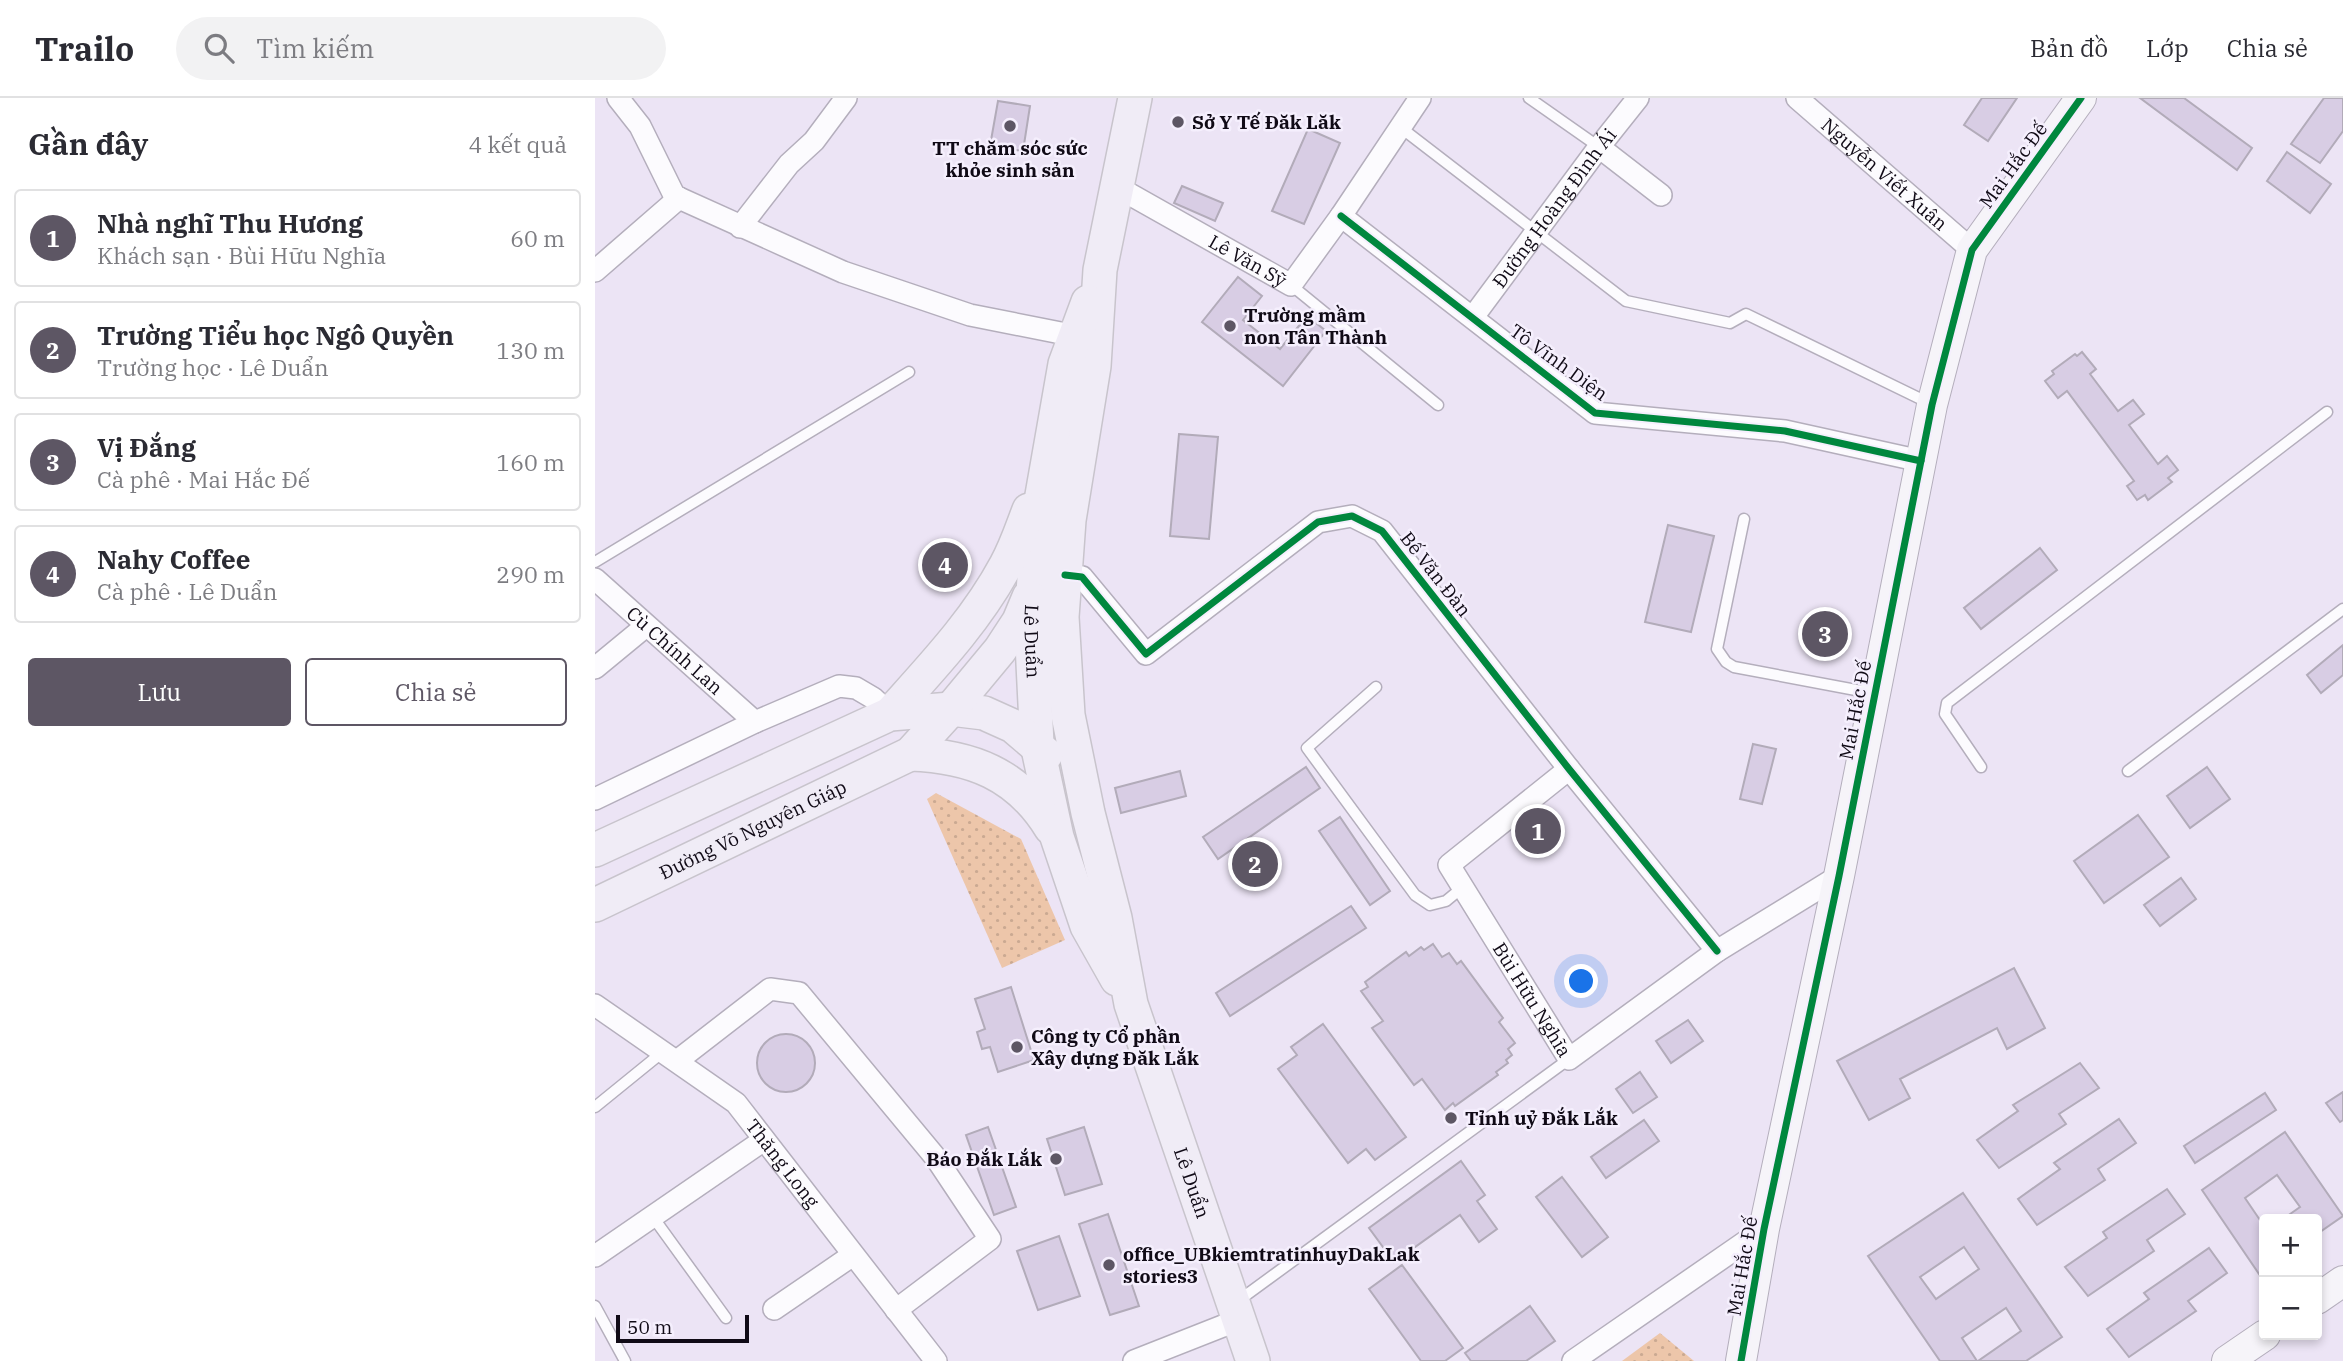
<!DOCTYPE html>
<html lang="vi">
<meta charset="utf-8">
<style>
body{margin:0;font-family:"IBM Plex Serif",serif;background:#f2f2f3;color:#2b2b33}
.controls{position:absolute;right:21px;bottom:21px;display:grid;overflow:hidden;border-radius:7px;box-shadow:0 4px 10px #0003}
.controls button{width:63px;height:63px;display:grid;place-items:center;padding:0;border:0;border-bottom:2px solid #e1e1e2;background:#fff;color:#2b2b33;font:35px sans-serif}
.scale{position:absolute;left:21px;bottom:18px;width:133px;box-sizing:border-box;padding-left:7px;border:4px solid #100a16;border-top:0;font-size:19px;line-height:24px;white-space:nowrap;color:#100a16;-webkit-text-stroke:5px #f5effd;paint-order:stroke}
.you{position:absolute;left:987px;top:884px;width:24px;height:24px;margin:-18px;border:5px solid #fff;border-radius:50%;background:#1a73e8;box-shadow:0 0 0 10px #1a73e833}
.badge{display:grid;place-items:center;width:46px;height:46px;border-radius:50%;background:#5d5664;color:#fff;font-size:23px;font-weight:700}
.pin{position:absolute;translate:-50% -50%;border:4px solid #fff;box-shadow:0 2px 7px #0006}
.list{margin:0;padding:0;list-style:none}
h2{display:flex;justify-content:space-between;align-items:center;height:91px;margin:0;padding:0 28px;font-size:30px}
h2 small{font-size:23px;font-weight:400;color:#7c7c81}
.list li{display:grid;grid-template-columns:46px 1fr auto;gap:21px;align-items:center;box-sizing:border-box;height:98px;margin:0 14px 14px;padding:0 14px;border:2px solid #e1e1e2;border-radius:7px}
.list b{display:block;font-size:26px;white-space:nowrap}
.list p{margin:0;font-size:23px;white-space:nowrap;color:#7c7c81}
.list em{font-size:23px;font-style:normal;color:#7c7c81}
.actions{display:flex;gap:14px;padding:21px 28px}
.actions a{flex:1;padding:16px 0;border:2px solid #5d5664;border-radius:7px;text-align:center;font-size:24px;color:#5d5664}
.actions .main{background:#5d5664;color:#fff}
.icon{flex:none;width:38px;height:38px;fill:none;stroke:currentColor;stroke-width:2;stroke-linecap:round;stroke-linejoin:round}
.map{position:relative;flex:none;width:1748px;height:1263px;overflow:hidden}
header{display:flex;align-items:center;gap:42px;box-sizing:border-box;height:98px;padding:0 35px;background:#fff;border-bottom:2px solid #e1e1e2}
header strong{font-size:33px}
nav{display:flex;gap:38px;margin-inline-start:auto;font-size:24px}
.search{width:490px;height:63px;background:#f2f2f3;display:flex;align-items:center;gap:18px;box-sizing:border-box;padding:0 24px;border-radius:38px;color:#7c7c81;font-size:26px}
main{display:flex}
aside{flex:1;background:#fff}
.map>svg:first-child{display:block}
.green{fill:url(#green-dots)}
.building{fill:#d8cde4;stroke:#b2abb9;stroke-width:2;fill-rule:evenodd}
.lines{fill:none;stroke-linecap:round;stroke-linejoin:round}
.lane-casing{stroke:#b4aebc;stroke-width:13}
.street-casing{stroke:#b4aebc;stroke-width:24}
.secondary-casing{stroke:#b4aebc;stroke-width:32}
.primary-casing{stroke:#c8c4cc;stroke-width:36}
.lane{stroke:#fcfbfe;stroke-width:10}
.street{stroke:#fcfbfe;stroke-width:21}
.secondary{stroke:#f6f4f9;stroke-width:30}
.primary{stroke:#f0ecf6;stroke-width:33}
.cycleway-casing{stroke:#f5effd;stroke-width:11}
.cycleway{stroke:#00873e;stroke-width:7}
.poi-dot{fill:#5d5664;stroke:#f5effd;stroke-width:2.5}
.labels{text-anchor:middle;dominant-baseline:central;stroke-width:5;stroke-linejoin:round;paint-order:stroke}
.poi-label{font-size:19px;font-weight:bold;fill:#100a16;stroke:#f5effd;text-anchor:start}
.street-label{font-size:19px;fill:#100a16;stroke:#f5effd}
</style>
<header>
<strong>Trailo</strong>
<div class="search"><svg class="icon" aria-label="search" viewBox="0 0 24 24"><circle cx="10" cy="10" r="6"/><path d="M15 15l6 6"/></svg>Tìm kiếm</div>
<nav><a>Bản đồ</a><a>Lớp</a><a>Chia sẻ</a></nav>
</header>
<main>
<aside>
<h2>Gần đây<small>4 kết quả</small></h2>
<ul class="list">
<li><span class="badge">1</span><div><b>Nhà nghĩ Thu Hương</b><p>Khách sạn · Bùi Hữu Nghĩa</p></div><em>60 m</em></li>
<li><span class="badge">2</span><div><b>Trường Tiểu học Ngô Quyền</b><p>Trường học · Lê Duẩn</p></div><em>130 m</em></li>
<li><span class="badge">3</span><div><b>Vị Đắng</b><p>Cà phê · Mai Hắc Đế</p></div><em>160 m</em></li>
<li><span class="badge">4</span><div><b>Nahy Coffee</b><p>Cà phê · Lê Duẩn</p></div><em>290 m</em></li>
</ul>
<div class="actions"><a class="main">Lưu</a><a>Chia sẻ</a></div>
</aside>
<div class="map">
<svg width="1748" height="1263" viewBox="0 0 1748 1263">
<defs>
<pattern id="green-dots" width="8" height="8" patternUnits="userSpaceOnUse" patternTransform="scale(1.75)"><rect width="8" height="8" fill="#edc6aa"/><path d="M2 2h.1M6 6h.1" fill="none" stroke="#caa992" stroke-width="1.8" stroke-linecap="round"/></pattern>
</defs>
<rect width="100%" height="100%" fill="#ece4f5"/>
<!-- green -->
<g class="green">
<path d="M 341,695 L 426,741 L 470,842 L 407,870 L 332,701 Z"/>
<path d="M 1065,1235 L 1099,1263 L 1027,1263 Z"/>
</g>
<!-- building -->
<g class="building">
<path d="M 1387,0 L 1422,0 L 1393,43 L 1369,27 Z"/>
<path d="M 1545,0 L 1589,0 L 1657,50 L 1642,72 Z"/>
<path d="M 1729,0 L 1748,0 L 1748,33 L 1725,65 L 1696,46 Z"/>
<path d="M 403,3 L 435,8 L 428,53 L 395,48 Z"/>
<path d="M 713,31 L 745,45 L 709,126 L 677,113 Z"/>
<path d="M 1692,54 L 1736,86 L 1715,115 L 1672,83 Z"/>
<path d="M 587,88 L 628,105 L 620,123 L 579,105 Z"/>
<path d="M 643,179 L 667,198 L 648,222 L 685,251 L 712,218 L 731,233 L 688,288 L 607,224 Z"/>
<path d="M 1487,254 L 1501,271 L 1495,276 L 1523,313 L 1538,302 L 1549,316 L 1534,327 L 1563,366 L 1572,358 L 1583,372 L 1573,380 L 1577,384 L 1553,402 L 1550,397 L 1542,402 L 1532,388 L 1539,383 L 1472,293 L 1463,300 L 1450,283 L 1459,276 L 1457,273 L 1480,256 L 1482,258 Z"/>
<path d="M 584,336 L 623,339 L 614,441 L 575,438 Z"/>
<path d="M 1073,427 L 1119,438 L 1096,534 L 1050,524 Z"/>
<path d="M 1445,450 L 1462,472 L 1386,531 L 1369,510 Z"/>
<path d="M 1748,547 L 1748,577 L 1726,595 L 1712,577 Z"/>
<path d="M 1158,646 L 1181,651 L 1167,706 L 1145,701 Z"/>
<path d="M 711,669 L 725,690 L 623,761 L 608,739 Z"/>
<path d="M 1612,669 L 1635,701 L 1595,730 L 1572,698 Z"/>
<path d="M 585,673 L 591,698 L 526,715 L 520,690 Z"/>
<path d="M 1543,717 L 1574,759 L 1509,805 L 1479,763 Z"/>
<path d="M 745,719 L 795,793 L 775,807 L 724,733 Z"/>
<path d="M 1586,780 L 1601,801 L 1565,828 L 1549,807 Z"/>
<path d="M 756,808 L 771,830 L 635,918 L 621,895 Z"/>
<path d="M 838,846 L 847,859 L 854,855 L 862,866 L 866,863 L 908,920 L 904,924 L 920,945 L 913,951 L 917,957 L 911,962 L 913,965 L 901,974 L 903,977 L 860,1008 L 858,1005 L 850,1012 L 827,981 L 819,987 L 777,930 L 788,923 L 766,893 L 773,889 L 770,884 L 811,854 L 814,858 L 826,849 L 829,852 Z"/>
<path d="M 1419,870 L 1450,930 L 1412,951 L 1402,930 L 1305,981 L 1315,1000 L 1274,1022 L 1242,963 Z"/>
<path d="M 416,889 L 439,962 L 403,974 L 395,949 L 387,951 L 382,934 L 390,931 L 380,901 Z"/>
<path d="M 1093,922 L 1108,943 L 1076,965 L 1061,943 Z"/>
<path d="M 728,926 L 811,1039 L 780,1062 L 771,1051 L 753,1065 L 683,971 L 702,957 L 696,949 Z"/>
<circle cx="191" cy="965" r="29"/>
<path d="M 1485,965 L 1504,990 L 1464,1016 L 1471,1026 L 1404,1070 L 1382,1042 L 1423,1013 L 1418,1007 Z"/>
<path d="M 1045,974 L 1062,999 L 1038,1015 L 1021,991 Z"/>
<path d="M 1748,994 L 1748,1022 L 1745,1024 L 1731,1005 Z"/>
<path d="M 1670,995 L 1681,1012 L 1600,1065 L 1589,1048 Z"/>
<path d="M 1524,1021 L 1541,1045 L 1503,1071 L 1510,1082 L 1442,1127 L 1423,1101 L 1465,1071 L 1459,1065 Z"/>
<path d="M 1049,1022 L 1064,1043 L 1011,1080 L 996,1059 Z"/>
<path d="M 393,1029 L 421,1109 L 399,1117 L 371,1037 Z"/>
<path d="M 489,1029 L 507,1086 L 470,1097 L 452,1041 Z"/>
<path d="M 1690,1034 L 1748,1118 L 1722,1136 L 1722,1121 L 1688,1121 L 1705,1109 L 1682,1077 L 1650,1100 L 1669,1128 L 1669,1172 L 1664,1176 L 1607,1092 Z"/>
<path d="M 866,1063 L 890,1097 L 882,1103 L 902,1131 L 884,1144 L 865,1117 L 799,1164 L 774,1130 Z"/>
<path d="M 967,1079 L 1013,1139 L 987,1159 L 941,1099 Z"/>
<path d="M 1572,1091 L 1590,1116 L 1552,1142 L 1559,1153 L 1493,1198 L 1470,1169 L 1512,1140 L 1508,1134 Z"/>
<path d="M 1368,1095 L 1467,1239 L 1431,1263 L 1383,1263 L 1426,1233 L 1411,1210 L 1367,1240 L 1382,1263 L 1345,1263 L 1273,1158 ZM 1369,1149 L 1384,1171 L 1341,1201 L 1325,1179 Z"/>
<path d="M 513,1116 L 544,1208 L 515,1217 L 484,1126 Z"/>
<path d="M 464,1138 L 485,1198 L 443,1212 L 422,1153 Z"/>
<path d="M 1614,1150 L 1632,1175 L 1593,1203 L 1601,1213 L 1534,1259 L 1512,1231 L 1554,1201 L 1549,1195 Z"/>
<path d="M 807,1167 L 868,1250 L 850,1263 L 826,1263 L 774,1191 Z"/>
<path d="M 935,1208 L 960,1243 L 931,1263 L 876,1263 L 870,1255 Z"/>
</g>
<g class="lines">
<!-- lane casing -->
<g class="lane-casing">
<g id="lane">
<path d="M 934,0 L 1004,49"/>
<path d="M 805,29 L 1031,203 L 1135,225 L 1151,216 L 1334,305"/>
<path d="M 696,187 L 843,307"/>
<path d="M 1149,421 L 1122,551 L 1131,564 L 1139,569 L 1277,595"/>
<path d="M 0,464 L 314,274"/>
<path d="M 781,589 L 712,650 L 820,797 L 835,807 L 851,803 L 868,789"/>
<path d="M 1386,669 L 1350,616 L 1352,605 L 1732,314"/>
<path d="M 1533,673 L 1748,511"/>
<path d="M 0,1009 L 69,953"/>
<path d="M 58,1119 L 131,1220"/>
<path d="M 643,1203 L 974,961"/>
<path d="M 0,1208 L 30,1263"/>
</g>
</g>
<!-- street casing -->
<g class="street-casing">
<g id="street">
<path d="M 23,0 L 45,28 L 79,97 L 84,100 L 248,174 L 375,217 L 481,238"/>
<path id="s1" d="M 1202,0 L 1377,152"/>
<path d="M 1004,49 L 1066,97"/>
<path id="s2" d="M 522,89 L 696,187 L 746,118 L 825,0"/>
<path d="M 746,118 L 1000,315 L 1190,333 L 1326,363"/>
<path d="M 145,129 L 194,66 L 219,43 L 251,0"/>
<path d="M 0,173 L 84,100"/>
<path id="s3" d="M 878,219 L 1004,49 L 1043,0"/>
<path d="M 470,477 L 487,479 L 551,556 L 723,424 L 757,418 L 787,433 L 974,671 L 1122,853"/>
<path id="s4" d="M 0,481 L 160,624"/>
<path d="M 0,570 L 51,528"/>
<path id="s5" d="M 974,671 L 854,767 L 974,961 L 1122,853 L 1244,778"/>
<path d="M 0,701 L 160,624 L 244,588 L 261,590 L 278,600 L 295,616"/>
<path id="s6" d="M 0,907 L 141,1005 L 341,1263"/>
<path d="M 82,963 L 175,891 L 204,895 L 341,1060 L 395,1141 L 301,1212"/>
<path d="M 0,1158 L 169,1042"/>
<path d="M 179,1211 L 258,1157"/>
<path d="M 539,1263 L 643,1222"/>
<path d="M 978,1263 L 1169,1131"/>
</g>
</g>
<!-- secondary casing -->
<g class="secondary-casing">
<g id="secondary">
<path d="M 1722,1201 L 1748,1183"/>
<path d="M 1146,1263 L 1169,1131 L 1244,778 L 1337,307 L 1377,152 L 1486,0"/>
<path d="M 1632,1263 L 1670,1237"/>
</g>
</g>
<!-- primary casing -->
<g class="primary-casing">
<g id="primary">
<path id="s7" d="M 540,0 L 505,172 L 499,268 L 474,422 L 467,519 L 473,617 L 493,715 L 520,820 L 536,906 L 658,1263"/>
<path id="s8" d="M 493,204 L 470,266 L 443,420 L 436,525 L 442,646 L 462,739 L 492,828 L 522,881"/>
<path d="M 295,616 C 337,569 381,523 411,467 C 421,449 427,430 434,412"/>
<path d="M 315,656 C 376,658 423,676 456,730"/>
<path d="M 0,752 L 295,616 L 356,611 L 389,615 L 418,628 L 451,656"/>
<path id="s9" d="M 0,807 L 315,656 L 356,611 L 405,552 L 424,523 L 434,499"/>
</g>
</g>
<!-- lane -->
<use href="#lane" class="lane"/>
<!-- street -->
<use href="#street" class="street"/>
<!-- secondary -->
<use href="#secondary" class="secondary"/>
<!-- primary -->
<use href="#primary" class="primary"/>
<!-- cycleway casing -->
<g class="cycleway-casing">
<g id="cycleway">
<path d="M 746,118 L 1000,315 L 1190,333 L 1326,363"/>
<path d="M 470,477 L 487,479 L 551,556 L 723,424 L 757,418 L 787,433 L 974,671 L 1122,853"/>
<path d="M 1146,1263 L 1169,1131 L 1244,778 L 1337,307 L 1377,152 L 1486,0"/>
</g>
</g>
<!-- cycleway -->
<use href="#cycleway" class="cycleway"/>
</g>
<!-- markers -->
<g class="poi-dot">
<circle cx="583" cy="24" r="7"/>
<circle cx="415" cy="28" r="7"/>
<circle cx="635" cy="228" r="7"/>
<circle cx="422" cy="949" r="7"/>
<circle cx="856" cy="1020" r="7"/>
<circle cx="461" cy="1061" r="7"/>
<circle cx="514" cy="1167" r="7"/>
</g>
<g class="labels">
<!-- poi labels -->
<g class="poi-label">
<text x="597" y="24">Sở Y Tế Đăk Lăk</text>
<text x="415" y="50" text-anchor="middle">TT chăm sóc sức<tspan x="415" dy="22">khỏe sinh sản</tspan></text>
<text x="649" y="217">Trường mầm<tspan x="649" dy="22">non Tân Thành</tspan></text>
<text x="436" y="938">Công ty Cổ phần<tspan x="436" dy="22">Xây dựng Đăk Lắk</tspan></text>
<text x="870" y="1020">Tỉnh uỷ Đắk Lắk</text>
<text x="447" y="1061" text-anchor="end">Báo Đắk Lắk</text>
<text x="528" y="1156">office_UBkiemtratinhuyDakLak<tspan x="528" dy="22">stories3</tspan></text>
</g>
<!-- street labels -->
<g class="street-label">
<text transform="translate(1418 67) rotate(-54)">Mai Hắc Đế</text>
<text stroke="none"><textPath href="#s1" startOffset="116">Nguyễn Viết Xuân</textPath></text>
<text stroke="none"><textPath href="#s3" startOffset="136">Đường Hoàng Đình Ái</textPath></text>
<text stroke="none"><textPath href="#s2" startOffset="150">Lê Văn Sỹ</textPath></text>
<text transform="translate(964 264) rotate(36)">Tô Vĩnh Diện</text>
<text transform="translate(841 476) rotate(52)">Bế Văn Đàn</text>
<text stroke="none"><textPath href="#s8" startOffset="346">Lê Duẩn</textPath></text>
<text stroke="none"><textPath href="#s4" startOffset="107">Cù Chính Lan</textPath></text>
<text transform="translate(1260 612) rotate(-79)">Mai Hắc Đế</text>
<text stroke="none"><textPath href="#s9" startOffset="175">Đường Võ Nguyên Giáp</textPath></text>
<text stroke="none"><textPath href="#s5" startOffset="312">Bùi Hữu Nghĩa</textPath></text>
<text stroke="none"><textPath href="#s6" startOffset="248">Thăng Long</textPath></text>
<text stroke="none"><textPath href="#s7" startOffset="1108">Lê Duẩn</textPath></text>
<text transform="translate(1147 1168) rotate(-80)">Mai Hắc Đế</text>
</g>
</g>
</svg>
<div class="controls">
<button>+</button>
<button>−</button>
</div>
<div class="scale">50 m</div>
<div class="you"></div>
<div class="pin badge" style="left:943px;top:733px">1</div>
<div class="pin badge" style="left:660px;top:766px">2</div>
<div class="pin badge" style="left:1230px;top:536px">3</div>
<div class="pin badge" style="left:350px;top:467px">4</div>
</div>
</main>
